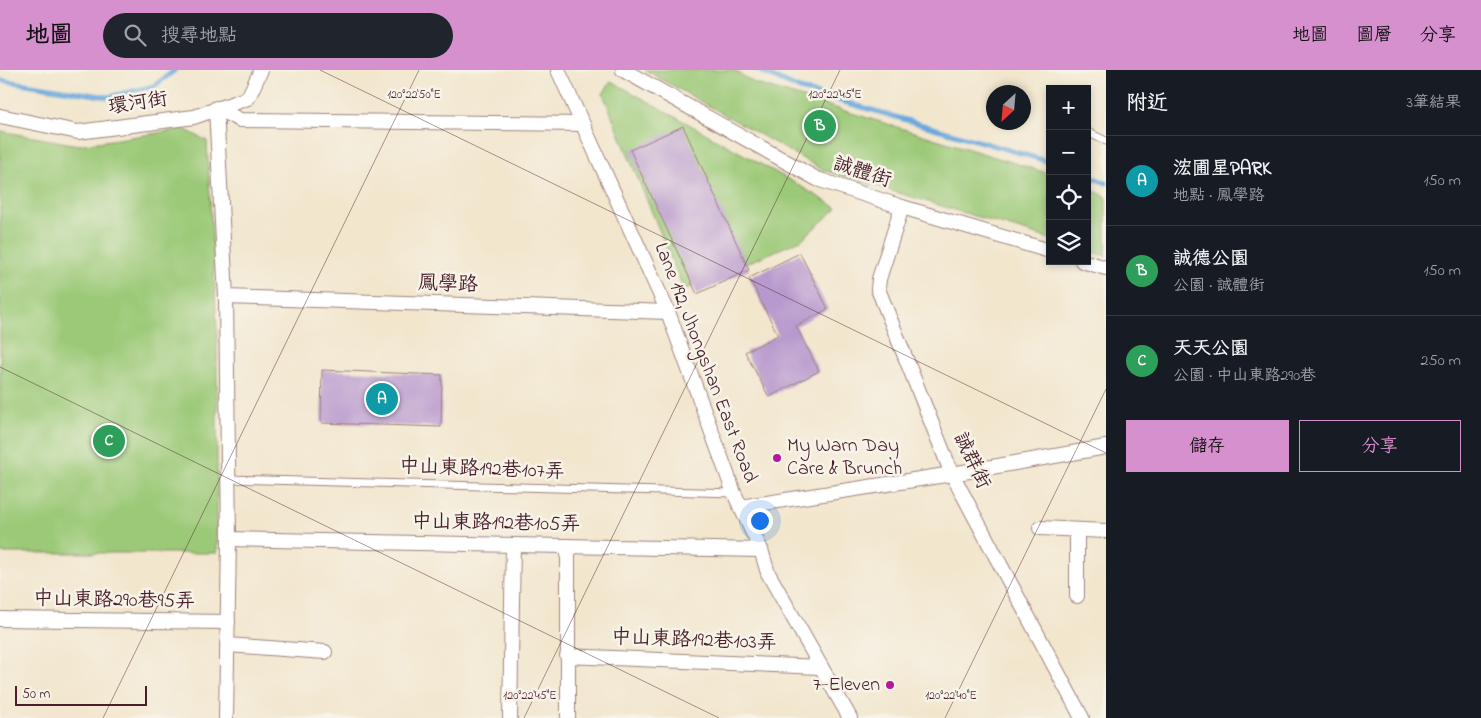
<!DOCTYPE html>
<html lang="zh-TW">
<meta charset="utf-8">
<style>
body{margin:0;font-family:"Indie Flower","LXGW WenKai TC",sans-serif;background:#20242c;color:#f1f3f6}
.controls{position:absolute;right:15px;top:15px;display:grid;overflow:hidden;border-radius:0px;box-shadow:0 2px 8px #0003}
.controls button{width:45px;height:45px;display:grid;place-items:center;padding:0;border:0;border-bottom:1px solid #363941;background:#171b24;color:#f1f3f6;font:25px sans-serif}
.compass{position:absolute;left:986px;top:15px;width:45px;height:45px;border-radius:50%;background:#171b24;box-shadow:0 2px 8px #0003;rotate:206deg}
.scale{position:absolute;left:15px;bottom:12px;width:132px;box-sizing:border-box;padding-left:5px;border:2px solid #4a1f2b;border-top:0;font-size:14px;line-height:18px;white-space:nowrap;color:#4a1f2b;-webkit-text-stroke:4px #f7f3e8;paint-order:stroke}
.you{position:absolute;left:759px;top:450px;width:18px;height:18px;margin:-12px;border:4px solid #fff;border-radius:50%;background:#1a73e8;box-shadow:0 0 0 8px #1a73e833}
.badge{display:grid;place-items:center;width:32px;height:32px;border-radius:50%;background:#d690ce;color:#fff;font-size:16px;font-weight:700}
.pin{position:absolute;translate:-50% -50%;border:2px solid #fff;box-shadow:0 1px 5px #0006}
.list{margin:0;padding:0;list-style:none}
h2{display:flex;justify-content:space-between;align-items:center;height:65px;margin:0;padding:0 20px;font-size:21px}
h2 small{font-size:16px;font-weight:400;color:#9ea1a6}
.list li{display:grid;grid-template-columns:32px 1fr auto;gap:15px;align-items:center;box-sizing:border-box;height:90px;padding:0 20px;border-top:1px solid #363941}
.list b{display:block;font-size:19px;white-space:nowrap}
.list p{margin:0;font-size:16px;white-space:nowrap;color:#9ea1a6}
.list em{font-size:16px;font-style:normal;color:#9ea1a6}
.actions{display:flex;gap:10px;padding:15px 20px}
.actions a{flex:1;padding:11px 0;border:1px solid #d690ce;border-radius:0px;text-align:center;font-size:18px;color:#d690ce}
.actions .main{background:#d690ce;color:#111}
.icon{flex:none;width:28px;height:28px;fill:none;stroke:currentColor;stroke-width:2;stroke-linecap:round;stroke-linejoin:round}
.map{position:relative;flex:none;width:1106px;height:648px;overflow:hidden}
header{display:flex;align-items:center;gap:30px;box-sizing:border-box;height:70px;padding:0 25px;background:#d690ce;color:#111}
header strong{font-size:24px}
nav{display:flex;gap:28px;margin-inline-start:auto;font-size:18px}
.search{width:350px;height:45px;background:#20242c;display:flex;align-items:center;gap:12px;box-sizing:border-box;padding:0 18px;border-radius:28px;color:#9ea1a6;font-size:19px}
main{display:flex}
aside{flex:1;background:#171b24}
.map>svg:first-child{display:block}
.green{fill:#9bc977;stroke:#727451}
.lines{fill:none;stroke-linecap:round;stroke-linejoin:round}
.stream{stroke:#6ba9dd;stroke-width:5}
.building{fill:#b899cd}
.lane-casing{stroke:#9e827c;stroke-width:9}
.street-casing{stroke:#9e827c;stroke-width:16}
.lane{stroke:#fff;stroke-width:7}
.street{stroke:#fff;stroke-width:14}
.ticks{fill:none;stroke:#4a1f2b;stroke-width:1;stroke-opacity:0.45}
.poi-dot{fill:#b5179e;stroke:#f7f3e8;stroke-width:2}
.labels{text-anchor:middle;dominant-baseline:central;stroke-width:5;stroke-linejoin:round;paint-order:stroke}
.street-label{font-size:20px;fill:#4a1f2b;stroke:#f7f3e8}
.poi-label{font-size:20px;fill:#4a1f2b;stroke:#f7f3e8;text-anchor:start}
.ticks-label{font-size:12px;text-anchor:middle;fill:#4a1f2b;stroke:#f7f3e8;stroke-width:5;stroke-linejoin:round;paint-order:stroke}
</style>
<header>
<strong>地圖</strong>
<div class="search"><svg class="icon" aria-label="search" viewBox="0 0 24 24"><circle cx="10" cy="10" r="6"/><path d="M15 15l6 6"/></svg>搜尋地點</div>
<nav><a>地圖</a><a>圖層</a><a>分享</a></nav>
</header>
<main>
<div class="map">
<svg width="1106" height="648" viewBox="0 0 1106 648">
<rect width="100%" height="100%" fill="#f7f3e8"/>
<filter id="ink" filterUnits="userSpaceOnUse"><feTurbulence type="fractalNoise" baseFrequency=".02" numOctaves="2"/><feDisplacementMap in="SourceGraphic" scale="10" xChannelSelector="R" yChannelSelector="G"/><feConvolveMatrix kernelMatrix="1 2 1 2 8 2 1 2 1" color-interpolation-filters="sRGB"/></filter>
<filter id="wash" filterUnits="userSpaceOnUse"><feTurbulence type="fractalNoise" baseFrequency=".0096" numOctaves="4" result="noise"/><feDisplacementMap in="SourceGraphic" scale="20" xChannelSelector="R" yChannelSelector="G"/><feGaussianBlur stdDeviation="1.12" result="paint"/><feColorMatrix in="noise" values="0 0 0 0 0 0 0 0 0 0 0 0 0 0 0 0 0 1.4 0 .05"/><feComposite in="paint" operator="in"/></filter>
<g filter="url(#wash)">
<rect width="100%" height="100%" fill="#f2e6cd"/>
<!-- green -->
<g class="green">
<path d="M 645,0 L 734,0 L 754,13 L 1050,104 L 1050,169 L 823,100 Z"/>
<path d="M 611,11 L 795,113 L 837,138 L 801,170 L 684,220 L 603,24 Z"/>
<path d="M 184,59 L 207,71 L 217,259 L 217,483 L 0,483 L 0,61 L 78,75 Z"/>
<path d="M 1087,118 L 1106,126 L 1106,186 L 1087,180 Z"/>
</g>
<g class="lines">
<!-- stream -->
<g class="stream">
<path d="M 757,0 L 800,19 L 1050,92"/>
<path d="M 0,10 L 108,27 L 154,16 L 175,0"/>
<path d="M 1087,105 L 1106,113"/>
</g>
</g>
<g id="blocks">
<!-- building -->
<g class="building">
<path d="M 683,56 L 749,200 L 697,224 L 630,80 Z"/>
<path d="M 800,183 L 828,239 L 796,256 L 819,301 L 769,327 L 745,282 L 778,265 L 749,208 Z"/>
<path d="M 322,300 L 442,305 L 441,357 L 321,353 Z"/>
</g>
</g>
</g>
<g filter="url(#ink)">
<use href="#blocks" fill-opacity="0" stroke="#9e827c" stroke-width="1"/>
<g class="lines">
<!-- lane casing -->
<g class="lane-casing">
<g id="lane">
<path d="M 1087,62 L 1106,71"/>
<path d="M 229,409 L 734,423"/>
</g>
</g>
<!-- street casing -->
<g class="street-casing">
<g id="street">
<path d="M 558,0 L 668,242 L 734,423 L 761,480 L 768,503 L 850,648"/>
<path d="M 623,0 L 817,109 L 902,137 L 1050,181"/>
<path d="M 0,46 L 78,62 L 194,47 L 248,28 L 261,0"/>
<path d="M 902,137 L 879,209 L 878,219 L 952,404 L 1082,648"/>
<path d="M 1082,191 L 1106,198"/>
<path d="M 226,227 L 668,242"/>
<path d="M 740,437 L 952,404 L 1106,377"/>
<path d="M 1040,458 L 1106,461"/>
<path d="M 229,469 L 761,480"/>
<path d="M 1077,526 L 1077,460"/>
<path d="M 0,549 L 228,552"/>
<path d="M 228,575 L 325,582"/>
<path d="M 567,586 L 820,597"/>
<path d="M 226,648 L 229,469 L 226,227 L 216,38 L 240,50 L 583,54"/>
<path d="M 510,648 L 513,475"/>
<path d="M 568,648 L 568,476"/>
</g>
</g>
<!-- lane -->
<use href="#lane" class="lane"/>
<!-- street -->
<use href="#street" class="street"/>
</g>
</g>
<!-- ticks -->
<path class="ticks" d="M 320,0 L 1106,383M 0,297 L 719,648M 103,648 L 419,0M 524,648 L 840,0M 945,648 L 1106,319"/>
<!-- markers -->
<g class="poi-dot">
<circle cx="777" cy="388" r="5"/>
<circle cx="890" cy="615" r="5"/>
</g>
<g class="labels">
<!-- street labels -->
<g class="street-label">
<text transform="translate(138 34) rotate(-8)">環河街</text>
<text transform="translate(862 103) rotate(18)">誠體街</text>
<text transform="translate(448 215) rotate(2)">鳳學路</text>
<text transform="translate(705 293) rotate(69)">Lane 192, Jhongshan East Road</text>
<text transform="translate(971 391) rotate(65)">誠群街</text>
<text transform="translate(482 400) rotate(2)">中山東路192巷107弄</text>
<text transform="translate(496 454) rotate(1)">中山東路192巷105弄</text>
<text transform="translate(114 531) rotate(1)">中山東路290巷95弄</text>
<text transform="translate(694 571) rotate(2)">中山東路192巷103弄</text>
</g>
<!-- poi labels -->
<g class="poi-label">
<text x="787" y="376">My Warn Day<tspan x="787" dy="23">Care &amp; Brunch</tspan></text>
<text x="880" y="615" text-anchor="end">7-Eleven</text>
</g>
</g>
<g class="ticks-label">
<text x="414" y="28">120°22'50"E</text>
<text x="835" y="28">120°22'45"E</text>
<text x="530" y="629">120°22'45"E</text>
<text x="951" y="629">120°22'40"E</text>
</g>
</svg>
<div class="controls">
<button>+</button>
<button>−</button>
<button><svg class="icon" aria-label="locate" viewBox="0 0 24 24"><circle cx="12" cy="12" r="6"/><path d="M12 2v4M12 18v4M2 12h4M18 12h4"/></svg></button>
<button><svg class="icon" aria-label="layers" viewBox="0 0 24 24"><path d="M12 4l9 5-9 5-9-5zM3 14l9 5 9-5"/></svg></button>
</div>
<svg class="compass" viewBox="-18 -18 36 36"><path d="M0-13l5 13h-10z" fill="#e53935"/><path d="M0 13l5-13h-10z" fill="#9ea1a6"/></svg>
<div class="scale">50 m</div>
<div class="you"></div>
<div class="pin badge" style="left:382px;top:329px;background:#0f9aa8">A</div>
<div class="pin badge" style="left:820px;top:56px;background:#2e9e5b">B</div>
<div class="pin badge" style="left:109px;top:371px;background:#2e9e5b">C</div>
</div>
<aside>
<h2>附近<small>3筆結果</small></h2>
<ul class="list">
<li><span class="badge" style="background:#0f9aa8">A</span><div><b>浤圃星PARK</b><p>地點 · 鳳學路</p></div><em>150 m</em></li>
<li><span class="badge" style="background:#2e9e5b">B</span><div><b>誠德公園</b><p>公園 · 誠體街</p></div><em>150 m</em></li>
<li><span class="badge" style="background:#2e9e5b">C</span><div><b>天天公園</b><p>公園 · 中山東路290巷</p></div><em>250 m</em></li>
</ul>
<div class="actions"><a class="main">儲存</a><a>分享</a></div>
</aside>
</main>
